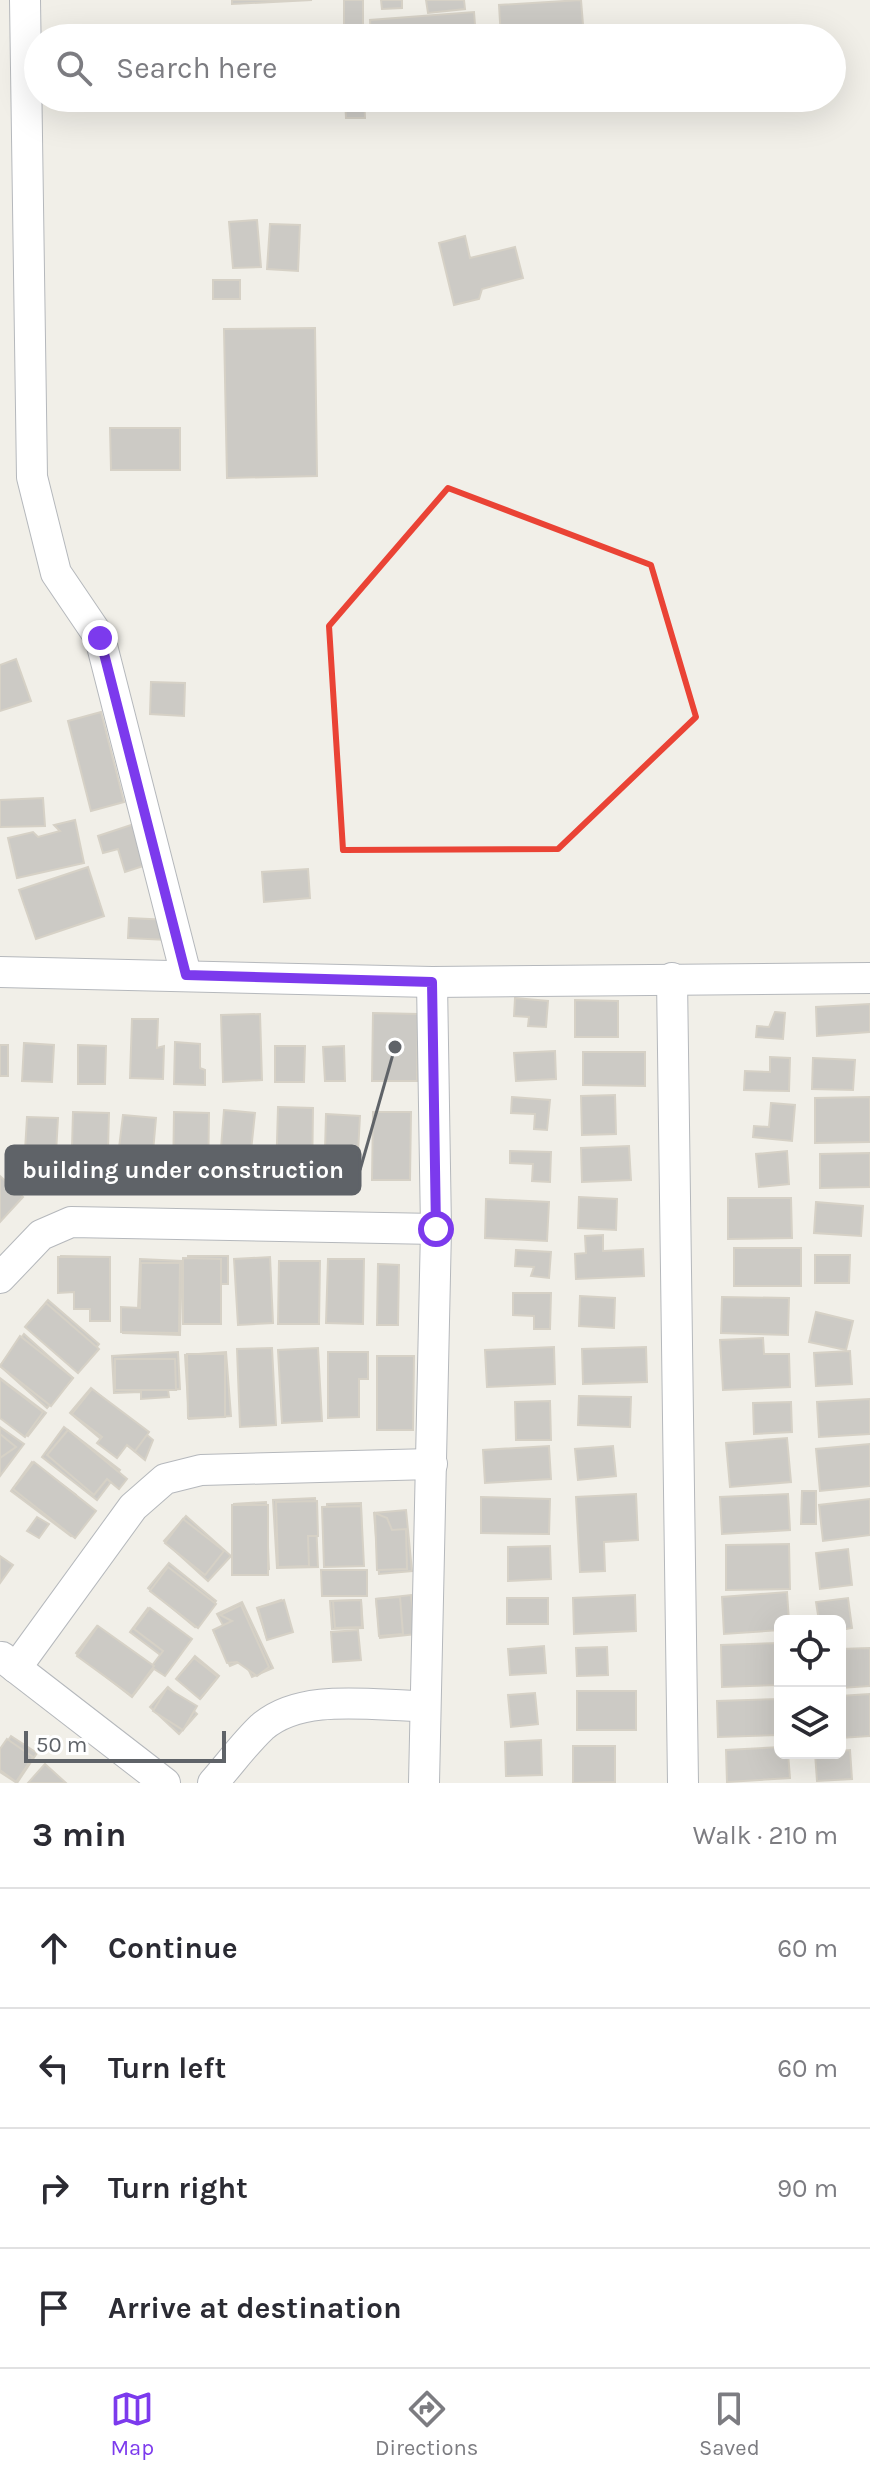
<!DOCTYPE html>
<meta charset="utf-8">
<style>
body{margin:0;font-family:Karla,sans-serif;background:#f2f2f3;color:#2b2b33}
.controls{position:absolute;right:24px;bottom:24px;display:grid;overflow:hidden;border-radius:12px;box-shadow:0 8px 32px #0002}
.controls button{width:72px;height:72px;display:grid;place-items:center;padding:0;border:0;border-bottom:2px solid #e1e1e2;background:#fff;color:#2b2b33;font:40px sans-serif}
.scale{position:absolute;left:24px;bottom:20px;width:202px;box-sizing:border-box;padding-left:8px;border:4px solid #5f6368;border-top:0;font-size:22px;line-height:28px;white-space:nowrap;color:#5f6368;-webkit-text-stroke:6px #fff;paint-order:stroke}
.stop{position:absolute;width:24px;height:24px;margin:-18px;border:6px solid #7c3aed;border-radius:50%;background:#fff}
.stop.end{background:#7c3aed;border-color:#fff;box-shadow:0 2px 8px #0008}
.list{margin:0;padding:0;list-style:none}
h2{display:flex;justify-content:space-between;align-items:center;height:104px;margin:0;padding:0 32px;font-size:34px}
h2 small{font-size:26px;font-weight:400;color:#7c7c81}
.list li{display:grid;grid-template-columns:52px 1fr auto;gap:24px;align-items:center;box-sizing:border-box;height:120px;padding:0 32px;border-top:2px solid #e1e1e2}
.list b{display:block;font-size:30px;white-space:nowrap}
.list em{font-size:26px;font-style:normal;color:#7c7c81}
.icon{flex:none;width:44px;height:44px;fill:none;stroke:currentColor;stroke-width:2;stroke-linecap:round;stroke-linejoin:round}
.map{position:relative;flex:none;width:870px;height:1783px;overflow:hidden}
.search{position:absolute;background:#fff;box-shadow:0 8px 32px #0002;left:24px;right:24px;top:24px;height:88px;display:flex;align-items:center;gap:20px;box-sizing:border-box;padding:0 28px;border-radius:44px;color:#7c7c81;font-size:30px}
.sheet{height:584px;background:#fff}
nav{display:flex;justify-content:space-around;align-items:center;box-sizing:border-box;height:112px;border-top:2px solid #e1e1e2;background:#fff;font-size:22px;color:#7c7c81}
nav a{display:grid;justify-items:center;gap:4px}
nav .on{color:#7c3aed}
.map>svg:first-child{display:block}
.building{fill:#cccac5;stroke:#d6d1c6;stroke-width:2}
.lines{fill:none;stroke-linecap:round;stroke-linejoin:round}
.minor-casing{stroke:#b5b8bc;stroke-width:32}
.minor{stroke:#fff;stroke-width:30}
.route{stroke:#7c3aed;stroke-width:10}
.marked{fill:none;stroke:#ea4335;stroke-width:6;stroke-linejoin:round}
.leader{fill:none;stroke:#5f6368;stroke-width:3}
.callout-dot{fill:#5f6368;stroke:#fff;stroke-width:3}
.callout{fill:#5f6368;stroke:#5f6368;stroke-width:3}
.callout-label{font-size:24px;text-anchor:middle;font-weight:bold;fill:#fff}
</style>
<div class="map">
<svg width="870" height="1783" viewBox="0 0 870 1783">
<rect width="100%" height="100%" fill="#f1efe8"/>
<!-- building -->
<g class="building">
<path d="M 232,0 L 312,0 L 232,4 Z"/>
<rect x="344" y="0" width="19" height="38"/>
<path d="M 381,0 L 402,0 L 402,8 L 382,9 Z"/>
<path d="M 426,0 L 464,0 L 465,9 L 428,13 Z"/>
<path d="M 581,0 L 584,37 L 501,38 L 499,5 Z"/>
<path d="M 474,12 L 476,38 L 371,38 L 370,20 Z"/>
<path d="M 345,98 L 364,98 L 365,118 L 346,118 Z"/>
<path d="M 378,98 L 511,98 L 512,102 L 379,108 Z"/>
<path d="M 531,98 L 568,98 L 568,100 L 531,103 Z"/>
<path d="M 257,220 L 261,267 L 233,268 L 229,222 Z"/>
<path d="M 270,224 L 300,225 L 298,271 L 267,269 Z"/>
<path d="M 465,236 L 470,258 L 515,247 L 523,278 L 482,289 L 479,299 L 454,305 L 439,243 Z"/>
<rect x="213" y="280" width="27" height="19"/>
<path d="M 315,328 L 317,476 L 227,478 L 224,329 Z"/>
<path d="M 110,428 L 180,428 L 180,470 L 111,470 Z"/>
<path d="M 16,659 L 31,701 L 0,711 L 0,665 Z"/>
<path d="M 151,682 L 185,683 L 184,716 L 150,714 Z"/>
<path d="M 101,712 L 124,802 L 91,811 L 68,721 Z"/>
<path d="M 43,798 L 45,826 L 0,827 L 0,800 Z"/>
<path d="M 75,820 L 84,863 L 17,878 L 8,838 L 33,832 L 38,837 L 60,831 L 54,825 Z"/>
<path d="M 134,824 L 146,865 L 125,872 L 118,849 L 103,853 L 98,836 Z"/>
<path d="M 88,867 L 104,916 L 36,939 L 19,890 Z"/>
<path d="M 308,869 L 310,898 L 264,902 L 262,872 Z"/>
<path d="M 129,918 L 169,920 L 168,940 L 128,938 Z"/>
<path d="M 515,998 L 548,1001 L 546,1027 L 528,1026 L 529,1017 L 514,1016 Z"/>
<path d="M 575,1000 L 618,1001 L 618,1037 L 575,1037 Z"/>
<path d="M 870,1004 L 870,1032 L 817,1036 L 816,1007 Z"/>
<path d="M 775,1012 L 785,1013 L 783,1039 L 756,1037 L 757,1026 L 769,1027 Z"/>
<path d="M 373,1013 L 418,1014 L 417,1081 L 372,1081 Z"/>
<path d="M 260,1014 L 262,1080 L 223,1082 L 221,1015 Z"/>
<path d="M 132,1019 L 158,1019 L 157,1048 L 164,1046 L 163,1079 L 130,1078 Z"/>
<path d="M 175,1042 L 200,1044 L 200,1068 L 205,1070 L 205,1085 L 174,1084 Z"/>
<path d="M 24,1043 L 54,1045 L 52,1082 L 22,1081 Z"/>
<rect x="0" y="1045" width="8" height="31"/>
<path d="M 78,1045 L 106,1046 L 105,1084 L 78,1084 Z"/>
<path d="M 275,1046 L 305,1046 L 304,1082 L 275,1082 Z"/>
<path d="M 344,1046 L 345,1081 L 325,1081 L 323,1047 Z"/>
<path d="M 555,1051 L 556,1079 L 516,1081 L 514,1053 Z"/>
<path d="M 583,1052 L 645,1052 L 645,1086 L 583,1085 Z"/>
<path d="M 770,1057 L 790,1058 L 789,1091 L 744,1090 L 745,1071 L 770,1072 Z"/>
<path d="M 813,1058 L 855,1060 L 853,1090 L 812,1089 Z"/>
<path d="M 615,1095 L 616,1134 L 582,1135 L 581,1096 Z"/>
<path d="M 512,1097 L 550,1100 L 547,1130 L 534,1129 L 535,1114 L 511,1113 Z"/>
<path d="M 870,1097 L 870,1142 L 815,1143 L 815,1098 Z"/>
<path d="M 771,1103 L 795,1105 L 792,1141 L 753,1137 L 754,1126 L 769,1127 Z"/>
<path d="M 278,1107 L 313,1108 L 312,1179 L 276,1178 Z"/>
<path d="M 224,1110 L 255,1113 L 251,1151 L 221,1148 Z"/>
<path d="M 73,1112 L 109,1113 L 108,1149 L 72,1148 Z"/>
<path d="M 174,1112 L 209,1113 L 208,1182 L 173,1181 Z"/>
<path d="M 373,1112 L 411,1112 L 410,1180 L 372,1180 Z"/>
<path d="M 326,1114 L 360,1116 L 358,1152 L 325,1151 Z"/>
<path d="M 123,1115 L 156,1118 L 153,1152 L 119,1148 Z"/>
<path d="M 27,1117 L 58,1118 L 56,1153 L 25,1151 Z"/>
<path d="M 629,1146 L 631,1180 L 582,1182 L 581,1148 Z"/>
<path d="M 510,1151 L 551,1152 L 550,1182 L 532,1181 L 533,1164 L 510,1163 Z"/>
<path d="M 787,1151 L 789,1184 L 759,1187 L 756,1154 Z"/>
<path d="M 870,1153 L 870,1187 L 820,1188 L 820,1154 Z"/>
<path d="M 0,1176 L 23,1197 L 0,1222 Z"/>
<path d="M 579,1197 L 617,1199 L 616,1230 L 578,1228 Z"/>
<path d="M 728,1198 L 791,1198 L 792,1238 L 728,1239 Z"/>
<path d="M 486,1199 L 549,1202 L 547,1241 L 485,1238 Z"/>
<path d="M 816,1202 L 863,1206 L 861,1236 L 814,1233 Z"/>
<path d="M 603,1235 L 603,1251 L 643,1249 L 644,1276 L 576,1279 L 575,1254 L 586,1253 L 585,1236 Z"/>
<rect x="734" y="1248" width="67" height="38"/>
<path d="M 516,1250 L 551,1252 L 549,1278 L 531,1276 L 534,1267 L 515,1266 Z"/>
<path d="M 815,1255 L 850,1255 L 849,1283 L 815,1283 Z"/>
<path d="M 61,1256 L 110,1257 L 109,1318 L 94,1318 L 90,1307 L 74,1307 L 75,1292 L 61,1292 Z"/>
<path d="M 188,1256 L 228,1256 L 228,1284 L 221,1284 L 221,1318 L 188,1318 Z"/>
<path d="M 58,1257 L 110,1257 L 110,1321 L 90,1321 L 90,1309 L 74,1309 L 74,1292 L 58,1293 Z"/>
<path d="M 270,1257 L 273,1323 L 238,1325 L 234,1259 Z"/>
<path d="M 183,1258 L 221,1259 L 221,1324 L 183,1324 Z"/>
<path d="M 140,1259 L 182,1261 L 180,1335 L 123,1333 L 124,1308 L 138,1309 Z"/>
<path d="M 328,1259 L 364,1259 L 363,1324 L 326,1323 Z"/>
<path d="M 279,1261 L 320,1261 L 319,1324 L 278,1324 Z"/>
<path d="M 141,1263 L 180,1263 L 179,1333 L 121,1332 L 121,1307 L 140,1308 Z"/>
<path d="M 378,1264 L 399,1265 L 398,1325 L 377,1325 Z"/>
<path d="M 513,1293 L 551,1293 L 550,1329 L 534,1329 L 534,1316 L 513,1315 Z"/>
<path d="M 580,1296 L 615,1298 L 614,1328 L 579,1326 Z"/>
<path d="M 722,1297 L 789,1298 L 788,1335 L 721,1333 Z"/>
<path d="M 48,1300 L 99,1344 L 78,1370 L 26,1326 Z"/>
<path d="M 46,1303 L 99,1349 L 78,1373 L 25,1327 Z"/>
<path d="M 816,1312 L 853,1321 L 846,1350 L 809,1342 Z"/>
<path d="M 24,1334 L 73,1378 L 47,1408 L 0,1366 Z"/>
<path d="M 20,1336 L 73,1378 L 51,1406 L 0,1366 Z"/>
<path d="M 763,1338 L 764,1354 L 789,1354 L 790,1387 L 723,1390 L 720,1340 Z"/>
<path d="M 554,1347 L 555,1384 L 487,1387 L 485,1350 Z"/>
<path d="M 646,1347 L 647,1382 L 583,1384 L 582,1349 Z"/>
<path d="M 272,1348 L 276,1425 L 240,1427 L 237,1349 Z"/>
<path d="M 318,1348 L 322,1421 L 282,1423 L 278,1350 Z"/>
<path d="M 850,1351 L 852,1384 L 816,1386 L 814,1353 Z"/>
<path d="M 178,1352 L 180,1389 L 168,1390 L 169,1397 L 141,1399 L 141,1392 L 114,1393 L 112,1356 Z"/>
<path d="M 226,1352 L 231,1416 L 189,1419 L 185,1355 Z"/>
<path d="M 328,1352 L 368,1352 L 368,1379 L 359,1379 L 359,1417 L 328,1418 Z"/>
<path d="M 187,1354 L 225,1354 L 225,1417 L 188,1418 Z"/>
<path d="M 377,1356 L 414,1356 L 413,1430 L 377,1430 Z"/>
<path d="M 115,1359 L 175,1359 L 176,1390 L 115,1390 Z"/>
<path d="M 0,1378 L 46,1413 L 28,1436 L 0,1414 Z"/>
<path d="M 0,1379 L 43,1412 L 25,1437 L 0,1418 Z"/>
<path d="M 91,1388 L 153,1440 L 145,1460 L 122,1441 L 114,1450 L 70,1413 Z"/>
<path d="M 92,1389 L 149,1432 L 135,1451 L 127,1445 L 117,1458 L 97,1443 L 102,1437 L 72,1414 Z"/>
<path d="M 579,1396 L 631,1397 L 630,1427 L 578,1425 Z"/>
<path d="M 870,1399 L 870,1434 L 819,1437 L 817,1402 Z"/>
<path d="M 550,1401 L 551,1440 L 516,1440 L 515,1402 Z"/>
<path d="M 791,1402 L 792,1432 L 754,1434 L 753,1403 Z"/>
<path d="M 0,1427 L 24,1444 L 0,1476 Z"/>
<path d="M 64,1427 L 120,1470 L 97,1500 L 42,1457 Z"/>
<path d="M 68,1430 L 127,1479 L 119,1489 L 107,1479 L 94,1495 L 47,1455 Z"/>
<path d="M 0,1434 L 16,1447 L 0,1458 Z"/>
<path d="M 787,1438 L 791,1482 L 730,1487 L 726,1443 Z"/>
<path d="M 870,1444 L 870,1486 L 820,1491 L 816,1449 Z"/>
<path d="M 549,1446 L 551,1479 L 485,1483 L 483,1450 Z"/>
<path d="M 613,1446 L 616,1476 L 578,1480 L 575,1449 Z"/>
<path d="M 32,1462 L 76,1495 L 74,1502 L 88,1513 L 71,1536 L 11,1491 Z"/>
<path d="M 34,1462 L 96,1511 L 75,1538 L 13,1489 Z"/>
<path d="M 802,1491 L 816,1491 L 816,1524 L 801,1524 Z"/>
<path d="M 636,1494 L 638,1540 L 604,1542 L 605,1571 L 580,1572 L 576,1497 Z"/>
<path d="M 788,1494 L 790,1530 L 722,1534 L 720,1497 Z"/>
<path d="M 481,1497 L 550,1499 L 549,1534 L 481,1533 Z"/>
<path d="M 315,1498 L 318,1567 L 277,1568 L 273,1500 Z"/>
<path d="M 870,1499 L 870,1535 L 823,1541 L 819,1505 Z"/>
<path d="M 317,1501 L 318,1536 L 308,1536 L 309,1566 L 278,1567 L 276,1502 Z"/>
<path d="M 266,1502 L 269,1569 L 236,1571 L 234,1504 Z"/>
<path d="M 361,1503 L 362,1565 L 328,1565 L 327,1504 Z"/>
<rect x="232" y="1505" width="36" height="70"/>
<path d="M 361,1506 L 364,1566 L 324,1567 L 322,1507 Z"/>
<path d="M 406,1510 L 412,1571 L 379,1574 L 374,1513 Z"/>
<path d="M 375,1513 L 387,1518 L 392,1530 L 406,1529 L 407,1569 L 377,1570 Z"/>
<path d="M 186,1516 L 231,1556 L 208,1581 L 164,1541 Z"/>
<path d="M 37,1517 L 49,1524 L 39,1538 L 27,1531 Z"/>
<path d="M 183,1519 L 224,1551 L 205,1575 L 165,1543 Z"/>
<path d="M 789,1544 L 790,1589 L 726,1590 L 726,1545 Z"/>
<path d="M 550,1546 L 551,1579 L 508,1581 L 508,1547 Z"/>
<path d="M 848,1549 L 852,1585 L 820,1589 L 816,1553 Z"/>
<path d="M 0,1556 L 13,1565 L 0,1583 Z"/>
<path d="M 169,1563 L 216,1601 L 195,1627 L 148,1588 Z"/>
<path d="M 168,1567 L 216,1604 L 198,1628 L 150,1591 Z"/>
<path d="M 321,1570 L 367,1570 L 367,1596 L 322,1596 Z"/>
<path d="M 787,1592 L 789,1621 L 780,1621 L 780,1630 L 724,1634 L 722,1597 Z"/>
<path d="M 411,1595 L 416,1634 L 380,1638 L 376,1599 Z"/>
<path d="M 635,1595 L 636,1631 L 574,1634 L 573,1598 Z"/>
<path d="M 400,1597 L 403,1634 L 379,1636 L 376,1599 Z"/>
<rect x="507" y="1598" width="41" height="26"/>
<path d="M 848,1598 L 852,1628 L 840,1630 L 840,1621 L 819,1621 L 816,1602 Z"/>
<path d="M 281,1600 L 291,1631 L 267,1639 L 257,1608 Z"/>
<path d="M 284,1600 L 293,1632 L 267,1640 L 258,1608 Z"/>
<path d="M 361,1600 L 363,1628 L 332,1629 L 330,1601 Z"/>
<path d="M 361,1600 L 362,1627 L 335,1628 L 333,1601 Z"/>
<path d="M 242,1602 L 273,1668 L 252,1677 L 244,1660 L 230,1666 L 214,1632 L 224,1627 L 217,1614 Z"/>
<path d="M 241,1605 L 269,1667 L 257,1676 L 237,1662 L 227,1663 L 213,1630 L 232,1621 L 220,1615 Z"/>
<path d="M 148,1608 L 187,1638 L 162,1670 L 156,1666 L 163,1657 L 130,1632 Z"/>
<path d="M 150,1608 L 192,1639 L 165,1676 L 151,1667 L 163,1651 L 134,1629 Z"/>
<path d="M 97,1626 L 153,1670 L 132,1697 L 76,1653 Z"/>
<path d="M 98,1626 L 154,1666 L 132,1696 L 77,1656 Z"/>
<path d="M 358,1630 L 361,1660 L 333,1662 L 331,1632 Z"/>
<path d="M 780,1643 L 780,1685 L 722,1687 L 721,1645 Z"/>
<path d="M 544,1646 L 546,1673 L 510,1675 L 508,1649 Z"/>
<path d="M 607,1647 L 608,1675 L 577,1676 L 576,1648 Z"/>
<path d="M 870,1648 L 870,1686 L 840,1688 L 840,1649 Z"/>
<path d="M 195,1656 L 219,1676 L 201,1698 L 177,1678 Z"/>
<path d="M 194,1658 L 218,1677 L 200,1699 L 176,1679 Z"/>
<path d="M 168,1687 L 197,1714 L 179,1734 L 150,1707 Z"/>
<path d="M 167,1688 L 197,1706 L 183,1730 L 153,1711 Z"/>
<rect x="577" y="1691" width="59" height="39"/>
<path d="M 535,1693 L 538,1724 L 511,1727 L 508,1695 Z"/>
<path d="M 870,1694 L 870,1736 L 840,1738 L 840,1696 Z"/>
<path d="M 780,1699 L 780,1735 L 718,1737 L 717,1701 Z"/>
<path d="M 11,1736 L 37,1753 L 17,1783 L 0,1772 L 0,1752 Z"/>
<path d="M 7,1739 L 33,1757 L 16,1782 L 0,1770 L 0,1749 Z"/>
<path d="M 541,1740 L 542,1775 L 506,1776 L 505,1742 Z"/>
<path d="M 573,1746 L 615,1746 L 615,1782 L 573,1783 Z"/>
<path d="M 780,1747 L 780,1753 L 788,1753 L 790,1778 L 727,1782 L 726,1750 Z"/>
<path d="M 850,1750 L 852,1779 L 817,1781 L 815,1753 Z"/>
<path d="M 45,1764 L 66,1783 L 28,1783 Z"/>
</g>
<g class="lines">
<!-- minor casing -->
<g class="minor-casing">
<g id="minor">
<path d="M 25,0 L 32,477 L 56,573 L 100,638 L 186,975"/>
<path d="M 0,972 L 432,982 L 870,978"/>
<path d="M 672,978 L 683,1783"/>
<path d="M 0,1278 L 41,1235 L 71,1222 L 436,1229"/>
<path d="M 2,1657 L 165,1783"/>
<path d="M 16,1668 L 133,1507 L 165,1479 L 201,1470 L 432,1464"/>
<path d="M 213,1783 C 229,1765 244,1744 262,1727 C 302,1692 374,1706 424,1706"/>
<path d="M 424,1783 L 436,1229 L 432,982"/>
</g>
</g>
<!-- minor -->
<use href="#minor" class="minor"/>
</g>
<g class="lines">
<!-- route -->
<path class="route" d="M 100,638 L 186,975 L 432,982 L 436,1229"/>
</g>
<!-- marked area -->
<path class="marked" d="M 448,488 L 651,565 L 696,717 L 558,849 L 343,850 L 329,626 Z"/>
<!-- callouts -->
<path class="leader" d="M395 1047L360 1170"/>
<circle class="callout-dot" cx="395" cy="1047" r="8"/>
<rect class="callout" x="6" y="1146" width="354" height="48" rx="8"/>
<g class="callout-label">
<text x="183" y="1178">building under construction</text>
</g>
</svg>
<div class="controls">
<button><svg class="icon" aria-label="locate" viewBox="0 0 24 24"><circle cx="12" cy="12" r="6"/><path d="M12 2v4M12 18v4M2 12h4M18 12h4"/></svg></button>
<button><svg class="icon" aria-label="layers" viewBox="0 0 24 24"><path d="M12 4l9 5-9 5-9-5zM3 14l9 5 9-5"/></svg></button>
</div>
<div class="scale">50 m</div>
<div class="stop" style="left:436px;top:1229px"></div>
<div class="stop end" style="left:100px;top:638px"></div>
<div class="search"><svg class="icon" aria-label="search" viewBox="0 0 24 24"><circle cx="10" cy="10" r="6"/><path d="M15 15l6 6"/></svg>Search here</div>
</div>
<section class="sheet">
<h2>3 min<small>Walk · 210 m</small></h2>
<ul class="list">
<li><svg class="icon" aria-label="ahead" viewBox="0 0 24 24"><path d="M12 20V5M6 11l6-6 6 6"/></svg><div><b>Continue</b></div><em>60 m</em></li>
<li><svg class="icon" aria-label="left" viewBox="0 0 24 24"><path d="M17 20v-9H6M10 6l-5 5 5 5"/></svg><div><b>Turn left</b></div><em>60 m</em></li>
<li><svg class="icon" aria-label="right" viewBox="0 0 24 24"><path d="M7 20v-9h11M14 6l5 5-5 5"/></svg><div><b>Turn right</b></div><em>90 m</em></li>
<li><svg class="icon" aria-label="arrive" viewBox="0 0 24 24"><path d="M6 21V4h12l-3 4 3 4H6"/></svg><div><b>Arrive at destination</b></div></li>
</ul>
</section>
<nav>
<a class="on"><svg class="icon" aria-label="map" viewBox="0 0 24 24"><path d="M3 6l6-2 6 2 6-2v14l-6 2-6-2-6 2zM9 4v14M15 6v14"/></svg>Map</a>
<a><svg class="icon" aria-label="directions" viewBox="0 0 24 24"><path d="M12 3l9 9-9 9-9-9zM9 14v-3h6M13 9l2 2-2 2"/></svg>Directions</a>
<a><svg class="icon" aria-label="saved" viewBox="0 0 24 24"><path d="M7 4h10v16l-5-4-5 4z"/></svg>Saved</a>
</nav>
